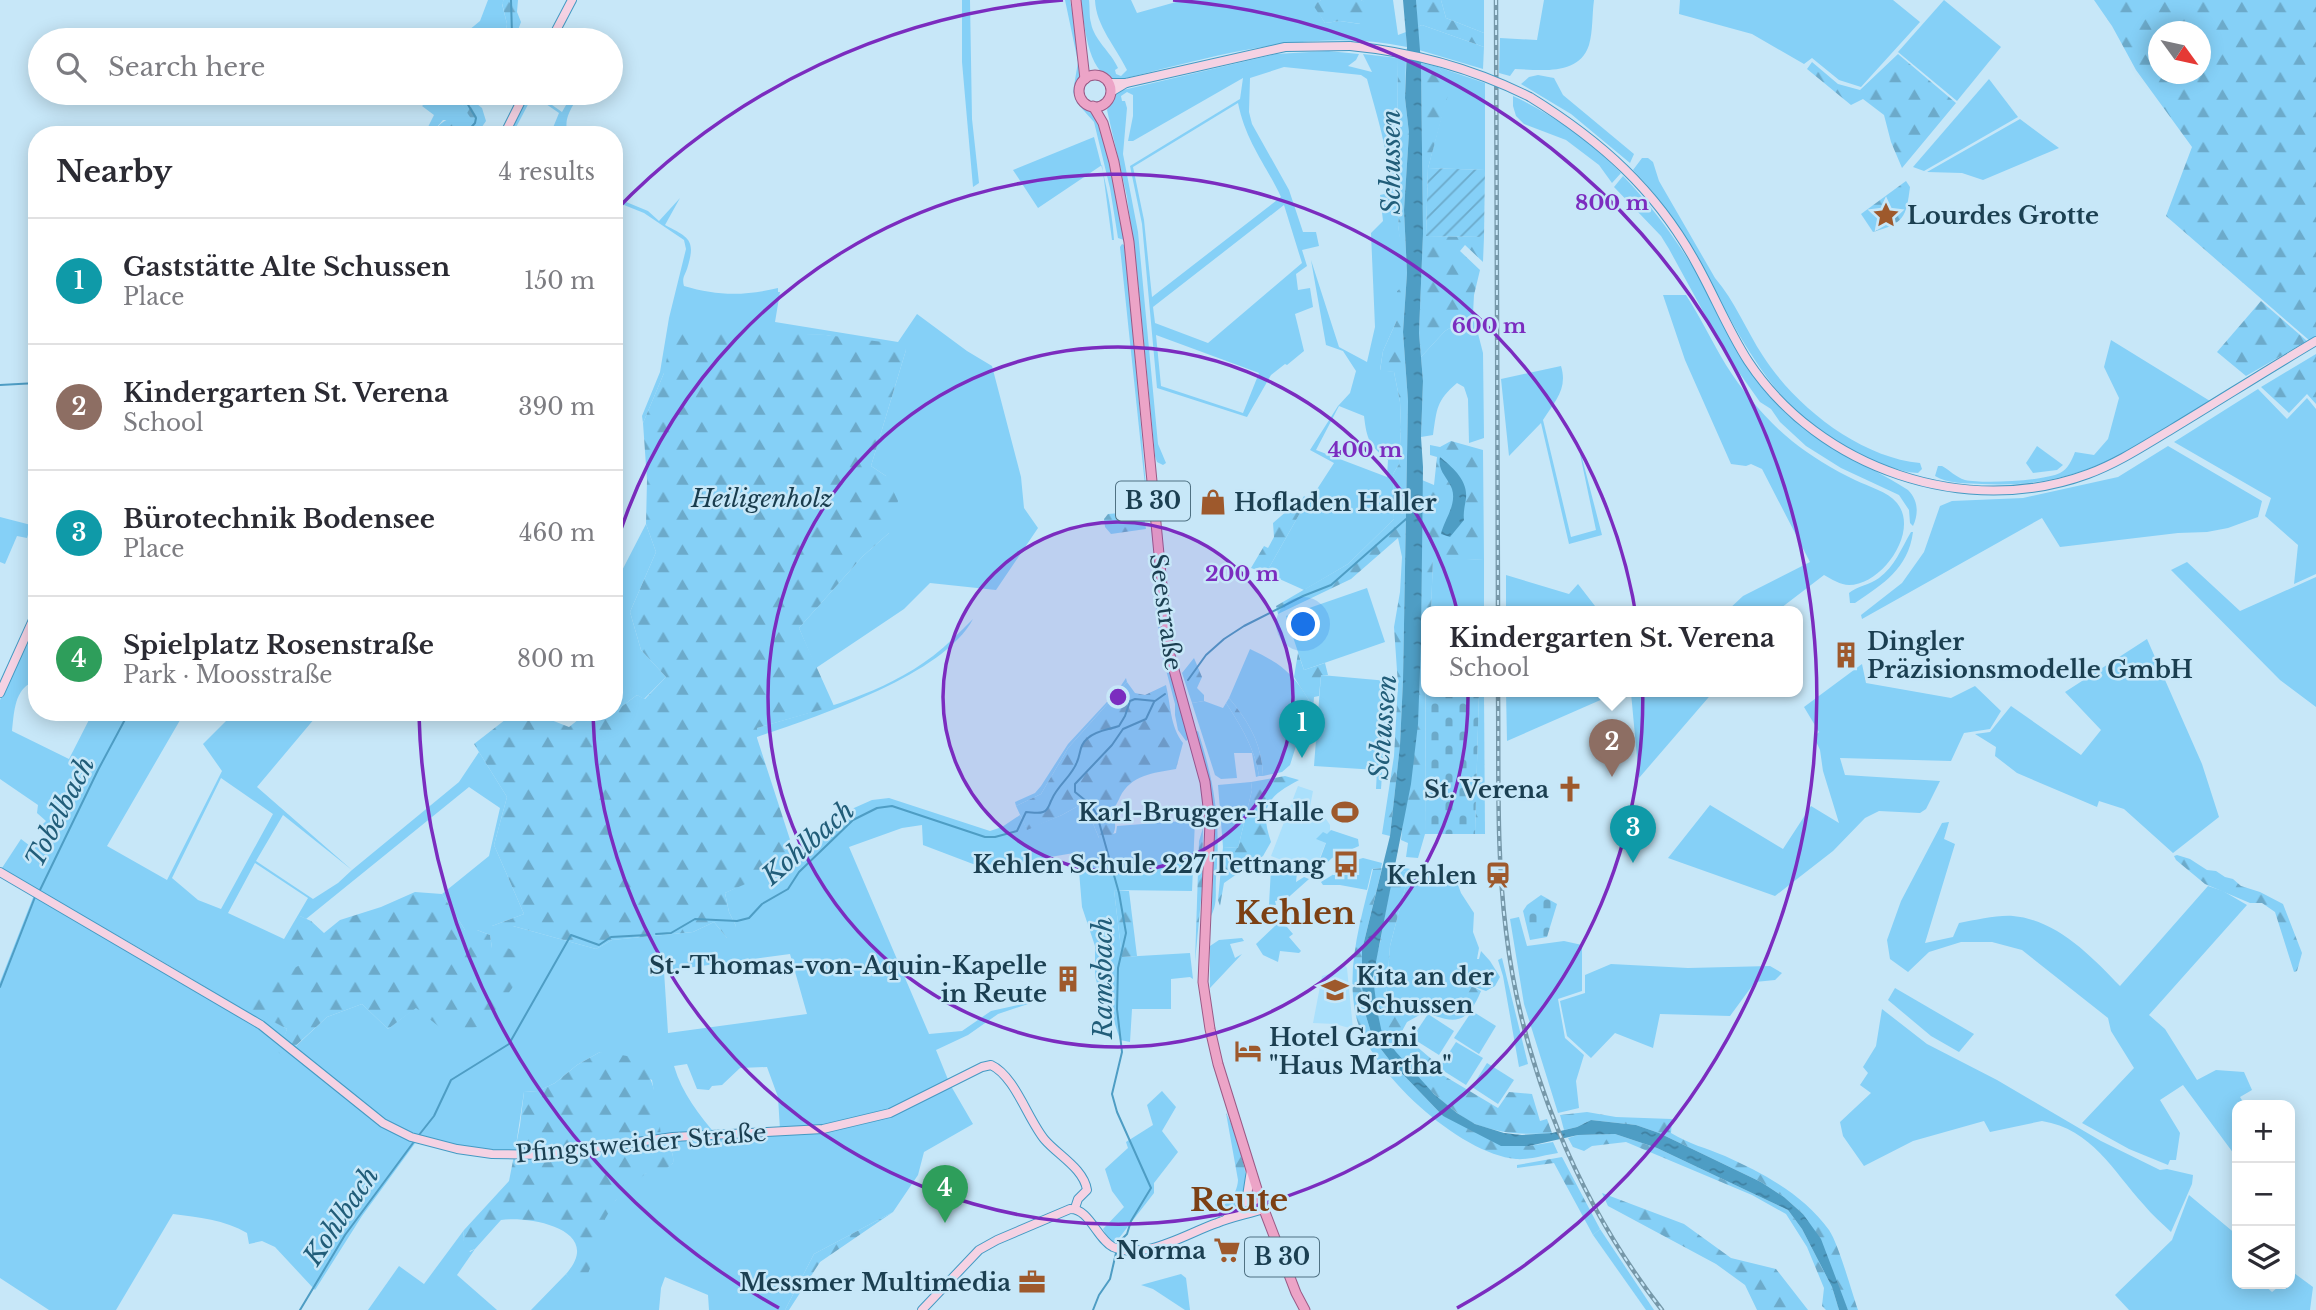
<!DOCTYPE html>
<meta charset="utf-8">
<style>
body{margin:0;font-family:"Libre Baskerville",serif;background:#f7f7f7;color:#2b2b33}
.controls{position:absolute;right:21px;bottom:21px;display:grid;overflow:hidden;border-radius:14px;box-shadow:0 4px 18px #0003}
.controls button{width:63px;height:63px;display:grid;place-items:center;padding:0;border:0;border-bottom:2px solid #e1e1e2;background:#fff;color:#2b2b33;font:35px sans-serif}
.compass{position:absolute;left:2148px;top:21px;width:63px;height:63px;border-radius:50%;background:#fff;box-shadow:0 4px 18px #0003;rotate:123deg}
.you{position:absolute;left:1304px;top:625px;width:24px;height:24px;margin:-18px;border:5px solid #fff;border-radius:50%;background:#1a73e8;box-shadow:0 0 0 10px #1a73e833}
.badge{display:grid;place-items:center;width:46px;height:46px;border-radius:50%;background:#9e592c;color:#fff;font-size:23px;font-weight:700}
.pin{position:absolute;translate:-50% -58px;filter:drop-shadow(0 2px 4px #0008)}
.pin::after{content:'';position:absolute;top:37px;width:24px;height:21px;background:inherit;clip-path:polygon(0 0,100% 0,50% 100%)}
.popup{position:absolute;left:1421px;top:606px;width:382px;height:91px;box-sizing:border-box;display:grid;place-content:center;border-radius:14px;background:#fff;filter:drop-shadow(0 2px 5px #0005);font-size:23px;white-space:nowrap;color:#7c7c81}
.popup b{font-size:26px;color:#2b2b33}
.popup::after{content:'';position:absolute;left:50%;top:100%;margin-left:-14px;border:14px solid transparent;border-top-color:#fff}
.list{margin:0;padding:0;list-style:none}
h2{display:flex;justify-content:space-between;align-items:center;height:91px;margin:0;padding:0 28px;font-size:30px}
h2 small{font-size:23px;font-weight:400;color:#7c7c81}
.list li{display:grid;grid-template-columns:46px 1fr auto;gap:21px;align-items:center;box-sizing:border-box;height:126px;padding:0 28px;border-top:2px solid #e1e1e2}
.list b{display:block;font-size:26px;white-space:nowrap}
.list p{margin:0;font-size:23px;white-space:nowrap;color:#7c7c81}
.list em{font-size:23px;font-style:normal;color:#7c7c81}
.icon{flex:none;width:38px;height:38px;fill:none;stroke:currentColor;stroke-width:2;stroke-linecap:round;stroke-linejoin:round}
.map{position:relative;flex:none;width:2316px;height:1310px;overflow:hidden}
.search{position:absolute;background:#fff;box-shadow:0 4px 18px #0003;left:28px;top:28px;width:595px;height:77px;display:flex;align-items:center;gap:18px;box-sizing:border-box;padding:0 24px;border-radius:38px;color:#7c7c81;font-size:26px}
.panel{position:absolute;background:#fff;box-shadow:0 4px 18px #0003;left:28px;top:126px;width:595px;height:595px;border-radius:28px}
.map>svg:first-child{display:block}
.built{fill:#aae0fc}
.grass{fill:#85d0f7;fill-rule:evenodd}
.forest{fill:url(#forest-firs);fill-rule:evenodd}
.cemetery{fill:url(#cemetery-stones)}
.garden{fill:url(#garden-furrows)}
.water{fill:url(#water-ripples)}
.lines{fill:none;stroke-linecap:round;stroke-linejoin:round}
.stream{stroke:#4e9dc4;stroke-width:2}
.secondary-casing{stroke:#439ac3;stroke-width:10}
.primary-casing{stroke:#9a5a86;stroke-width:11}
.secondary{stroke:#f5d2e3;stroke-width:8}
.primary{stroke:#eca4c7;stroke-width:9}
.rail-casing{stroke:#7698a9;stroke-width:4.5}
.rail{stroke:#c7e7f8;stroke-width:2;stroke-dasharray:5;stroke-linecap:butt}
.secondary-bridge-casing{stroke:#439ac3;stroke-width:10;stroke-linecap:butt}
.secondary-bridge{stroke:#f5d2e3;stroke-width:8}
.ring{fill:none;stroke:#7b2cbf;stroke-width:3.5}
.labels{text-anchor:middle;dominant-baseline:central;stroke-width:5;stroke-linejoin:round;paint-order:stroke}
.shield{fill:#c7e7f8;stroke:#4f7183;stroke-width:2}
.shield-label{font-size:23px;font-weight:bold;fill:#1b3f51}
.poi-label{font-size:24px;font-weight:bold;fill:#1b3f51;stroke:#c7e7f8;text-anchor:end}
.park-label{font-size:24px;font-style:italic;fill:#193c4d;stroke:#c7e7f8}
.street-label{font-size:24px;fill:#1b3f51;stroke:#c7e7f8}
.water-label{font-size:26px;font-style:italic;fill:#215d79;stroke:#c7e7f8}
.district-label{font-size:32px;font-weight:bold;fill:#7c4014;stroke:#c7e7f8}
.centre{fill:#7b2cbf;stroke:#c7e7f8;stroke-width:3.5}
.ring-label{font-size:21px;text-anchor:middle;font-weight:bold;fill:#7b2cbf;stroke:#c7e7f8;stroke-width:5;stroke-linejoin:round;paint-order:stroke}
</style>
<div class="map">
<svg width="2316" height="1310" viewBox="0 0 2316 1310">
<defs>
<pattern id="forest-firs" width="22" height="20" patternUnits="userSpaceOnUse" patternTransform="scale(1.75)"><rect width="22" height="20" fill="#85d0f7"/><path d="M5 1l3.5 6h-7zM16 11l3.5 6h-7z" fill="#6caaca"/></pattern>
<pattern id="cemetery-stones" width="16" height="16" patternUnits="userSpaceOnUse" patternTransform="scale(1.75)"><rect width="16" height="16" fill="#85d0f7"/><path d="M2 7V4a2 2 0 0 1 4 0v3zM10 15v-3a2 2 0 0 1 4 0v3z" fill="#6caaca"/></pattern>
<pattern id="garden-furrows" width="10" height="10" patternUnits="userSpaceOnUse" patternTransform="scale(1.75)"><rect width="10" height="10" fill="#85d0f7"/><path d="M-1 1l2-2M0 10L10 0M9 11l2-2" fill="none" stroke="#6caaca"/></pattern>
<pattern id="water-ripples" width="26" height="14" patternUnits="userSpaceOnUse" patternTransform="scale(1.75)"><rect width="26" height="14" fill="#4e9dc4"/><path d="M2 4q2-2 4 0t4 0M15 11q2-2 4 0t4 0" fill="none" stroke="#4081a2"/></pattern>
</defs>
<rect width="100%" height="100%" fill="#c7e7f8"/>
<!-- built -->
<g class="built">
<path d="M 1298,786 L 1313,791 L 1309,812 L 1326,819 L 1330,825 L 1330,832 L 1314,872 L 1271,856 Z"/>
<path d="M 1343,963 L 1347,968 L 1353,1029 L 1335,1024 L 1313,1023 L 1322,976 L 1332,973 Z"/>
</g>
<!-- grass -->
<g class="grass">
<path d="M 488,0 L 504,0 L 502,4 L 507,24 L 506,30 L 487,40 L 457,40 L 480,21 Z"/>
<path d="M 962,0 L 970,0 L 972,119 L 979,183 L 973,187 L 962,62 Z"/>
<path d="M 1065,0 L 1070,0 C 1073,19 1086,56 1083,73 C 1082,81 1077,86 1077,94 L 1099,121 L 1106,144 L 1124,240 L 1118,238 L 1110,188 L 1094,122 L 1077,103 L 1073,92 L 1078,62 Z"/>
<path d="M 1081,0 L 1089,0 C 1090,7 1089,16 1091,23 C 1094,40 1111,52 1118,68 L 1115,70 L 1116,74 L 1121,76 L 1127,70 C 1116,47 1096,26 1095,0 L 1131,0 L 1137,13 L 1183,0 L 1321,0 L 1314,5 L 1325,23 L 1340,21 L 1360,24 L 1368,5 L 1361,0 L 1393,0 L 1398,35 L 1406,32 L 1407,47 C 1314,27 1219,55 1130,77 C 1125,78 1118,80 1113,79 C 1087,73 1084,21 1081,0 Z"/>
<path d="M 1441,0 L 1484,0 L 1484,33 L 1446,18 Z"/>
<path d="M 1544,0 L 1594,0 C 1592,14 1593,31 1589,45 C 1579,76 1541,70 1515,69 L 1510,76 L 1499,73 L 1500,38 L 1537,40 Z"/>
<path d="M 1680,0 L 1893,0 L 1920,22 L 1861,87 L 1839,80 L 1812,58 L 1804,64 L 1752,34 L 1679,14 Z"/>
<path d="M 1944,0 L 2001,47 L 1957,101 L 1898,52 Z"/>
<path d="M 1422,25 L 1484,47 L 1483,69 L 1419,50 L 1417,27 Z"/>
<path d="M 1328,51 L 1359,54 L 1356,60 L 1348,66 L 1372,72 L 1363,54 L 1398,58 L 1397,153 L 1401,168 L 1397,177 L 1401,193 L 1398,225 L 1402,250 L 1401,289 L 1397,291 L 1397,320 L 1383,351 L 1380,370 L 1394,372 L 1400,402 L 1401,427 L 1399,464 L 1393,474 L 1394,519 L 1348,564 L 1304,590 L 1266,573 L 1308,499 L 1312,497 L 1334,463 L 1310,450 L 1338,406 L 1350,393 L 1356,371 L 1343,351 L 1326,345 L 1311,260 L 1339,347 L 1367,362 L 1375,327 L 1371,233 L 1383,221 L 1380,195 L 1389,193 C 1390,153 1377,117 1367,79 L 1361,75 L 1284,67 L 1250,78 L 1249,112 L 1252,124 L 1289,190 L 1303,232 L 1316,232 L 1319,246 L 1302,250 L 1307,266 L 1296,274 L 1298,290 L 1310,288 L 1313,307 L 1295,314 L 1304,351 L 1287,365 L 1285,364 L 1271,375 L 1247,417 L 1157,388 L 1142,224 L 1130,166 L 1240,99 L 1243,78 L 1133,141 L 1128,141 L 1133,116 L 1133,95 L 1127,92 L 1121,96 L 1122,101 L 1125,101 L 1127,108 L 1123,154 L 1138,232 L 1158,444 L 1166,463 L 1163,465 L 1157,462 L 1155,456 L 1137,272 L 1127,197 L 1107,110 L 1115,95 L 1123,90 L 1276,54 ZM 1238,103 C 1246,142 1265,163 1281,197 L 1152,297 L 1144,220 L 1133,167 ZM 1284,205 L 1302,263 L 1208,343 L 1155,323 L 1153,307 ZM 1156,335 L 1259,373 L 1243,413 L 1161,386 ZM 1339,406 L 1364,416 C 1367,440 1369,445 1388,460 L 1387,477 L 1316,450 Z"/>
<path d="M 1438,67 L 1485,83 L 1485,170 L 1428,168 L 1450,84 Z"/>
<path d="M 1538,75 L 1554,78 L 1563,95 L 1634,154 L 1630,163 L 1571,114 L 1521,84 L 1529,77 Z"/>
<path d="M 1989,79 L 2018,117 L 1924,171 L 1913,167 Z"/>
<path d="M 438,93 L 458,93 L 458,99 L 473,120 L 443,120 L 430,135 L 424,135 L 434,115 L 422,106 Z"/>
<path d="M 529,93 L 535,93 L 562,112 L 573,93 L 581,93 C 574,104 564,116 567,130 L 561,126 L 560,135 L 550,135 L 559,113 L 533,95 L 512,135 L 508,135 Z"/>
<path d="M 1513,96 C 1554,115 1589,141 1621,173 L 1612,183 L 1599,165 L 1566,140 L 1524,124 L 1516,116 L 1513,106 Z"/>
<path d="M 2020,119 L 2059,148 L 1983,180 L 1962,173 L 1927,172 Z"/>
<path d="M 1094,137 C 1103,171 1112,205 1114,240 L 1112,240 L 1102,165 L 1038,208 L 1013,170 Z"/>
<path d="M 1642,158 L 1648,158 L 1653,162 L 1659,181 L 1715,278 C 1735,301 1746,330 1763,356 C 1795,406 1859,457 1920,463 L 1922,469 L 1918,473 C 1903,473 1882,464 1867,458 C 1734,400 1726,264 1633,170 Z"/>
<path d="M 1623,176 C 1670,224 1702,281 1736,338 C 1747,356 1756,376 1769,393 C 1804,441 1860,459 1908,490 C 1918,500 1919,513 1913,526 L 1910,523 L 1909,510 L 1899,495 L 1841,468 L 1806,446 L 1780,422 L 1771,409 L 1760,402 L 1728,357 L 1669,249 L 1661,236 L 1614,187 Z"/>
<path d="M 614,197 L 648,211 L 659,221 L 680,198 L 665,225 C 690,238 696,240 687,269 C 684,277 682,278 684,286 C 717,296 745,296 778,288 L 778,292 L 780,292 L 775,322 L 898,342 L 917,314 L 967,351 L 992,366 L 1021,477 L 1024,508 L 1038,528 L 996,590 L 930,583 L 904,609 L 816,668 L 799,628 L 863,556 L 889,533 L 886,476 L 871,466 L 906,350 L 826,335 L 783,334 L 664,373 L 643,423 L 642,416 L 660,372 L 669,318 L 686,249 L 684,240 L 644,213 L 614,201 Z"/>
<path d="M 1122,244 L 1126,246 L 1149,523 L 1120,247 Z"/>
<path d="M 1663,295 L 1686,295 C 1701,318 1712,342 1726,365 C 1743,392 1767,421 1792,441 C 1809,455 1834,470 1855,480 C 1869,487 1887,491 1897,503 C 1920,531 1882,585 1849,585 C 1841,585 1831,579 1824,575 L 1777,611 L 1727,611 L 1743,596 L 1810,562 L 1762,469 L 1751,464 L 1746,466 L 1731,464 L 1685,360 Z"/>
<path d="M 1473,314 L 1483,353 L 1484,438 L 1469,443 L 1468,399 L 1464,387 L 1457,383 C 1436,401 1437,409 1433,435 L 1421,437 L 1423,381 L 1421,357 L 1445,331 Z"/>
<path d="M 2111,340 L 2210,401 C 2132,451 2078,489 1982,484 C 1968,483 1947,484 1935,476 L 1938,466 L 1942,466 C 1950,470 1955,477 1965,480 C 1983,484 2043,481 2060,473 C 2068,469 2072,460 2075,452 L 2094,455 L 2108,439 L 2119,398 L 2104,367 Z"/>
<path d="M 1561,366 C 1568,389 1555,401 1543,420 L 1571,537 L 1596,530 L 1580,454 L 1581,454 L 1602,535 L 1569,544 L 1541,423 L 1509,456 L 1501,379 Z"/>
<path d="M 2258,389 L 2287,419 L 2307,398 L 2316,409 L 2316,574 L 2294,584 L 2298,545 L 2265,516 L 2271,498 L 2174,442 Z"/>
<path d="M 2037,446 L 2063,465 L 2057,470 L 2033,473 L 2026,463 Z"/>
<path d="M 2168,446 L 2262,501 L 2258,517 L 2228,528 L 2207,532 L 2178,533 L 2060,547 L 2042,518 L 1862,619 L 1861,615 L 1902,583 L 1924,552 L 1940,506 L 1952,501 L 2023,498 L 2118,477 Z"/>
<path d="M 0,517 L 31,525 L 27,538 L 17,536 L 5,564 L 0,562 Z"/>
<path d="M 646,524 L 656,552 L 630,612 L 641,650 L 666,677 L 644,699 L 637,695 L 605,719 L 592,712 L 614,712 L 614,586 Z"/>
<path d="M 1911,532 L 1913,532 C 1908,569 1883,584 1855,603 L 1850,603 L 1849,593 C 1857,586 1870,585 1879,578 C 1895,566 1901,549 1911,532 Z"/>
<path d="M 1433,557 L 1484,560 L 1484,611 L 1431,611 Z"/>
<path d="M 2187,562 L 2240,611 L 2316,577 L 2316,707 L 2280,680 L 2171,570 Z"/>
<path d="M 1506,575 L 1569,594 L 1578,584 L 1595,606 L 1595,611 L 1506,611 Z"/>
<path d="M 1367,588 L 1385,642 L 1304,670 L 1286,616 Z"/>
<path d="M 1156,607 L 1159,607 L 1164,646 L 1190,738 L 1186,741 L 1178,730 L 1175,715 L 1175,704 L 1161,651 Z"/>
<path d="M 973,619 C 943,676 815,717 757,737 L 757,728 C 818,710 882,695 933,656 C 947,645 960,632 973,619 Z"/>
<path d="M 37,624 L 37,687 L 29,684 C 14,693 14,715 12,731 L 69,759 L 93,712 L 181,712 L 183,715 L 107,846 L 167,880 L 222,771 L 203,744 L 235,712 L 320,712 L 257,787 L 352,870 L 459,782 L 479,752 L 507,797 L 494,845 L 524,914 L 492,926 L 513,926 L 596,949 L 612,940 L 693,932 L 714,922 L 727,938 L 736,926 L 729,912 L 725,893 L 781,866 L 799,862 L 854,808 L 872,800 L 889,798 L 990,831 L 1002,827 L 1020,815 L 1027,829 L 1062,815 L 1080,805 L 1089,814 L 1099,838 L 1116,833 L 1117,826 L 1195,820 L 1192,891 L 1114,890 L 1122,957 L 1190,953 L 1193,979 L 1190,977 L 1171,979 L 1171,1009 L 1132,1009 L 1130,1042 L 1120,1040 L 1106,995 L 1100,994 L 1095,976 L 1095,946 L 1082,907 L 1078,859 L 1074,853 L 1003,865 L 973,864 L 923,845 L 922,825 L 902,828 L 849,847 L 929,1034 L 962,1031 L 991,1011 L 1040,1000 L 998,1014 L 968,1035 L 936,1050 L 949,1082 L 894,1109 L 827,1126 L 780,1130 L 778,1097 L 767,1067 L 740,1068 L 722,1085 L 712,1086 L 709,1090 L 697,1089 L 687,1064 L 674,1066 C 682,1093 699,1115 717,1136 C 776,1134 837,1136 893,1115 C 913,1108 932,1096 951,1086 L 973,1124 L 924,1152 L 918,1175 L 893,1212 L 814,1254 L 785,1310 L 709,1310 L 708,1295 L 665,1277 L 661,1288 L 659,1310 L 531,1310 L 566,1274 L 573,1283 C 591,1246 606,1197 643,1175 C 653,1169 664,1171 673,1163 C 674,1153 671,1147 662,1144 L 652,1080 L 600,1052 L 577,1065 L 555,1083 L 538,1091 L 524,1092 L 515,1152 C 473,1150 428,1145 390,1125 C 355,1106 325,1073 295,1047 L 327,1017 L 362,1004 L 388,1029 L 492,948 L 490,935 L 477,930 L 465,930 L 442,894 L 489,856 L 500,808 L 469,787 L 306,919 L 300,916 L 300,965 L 249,1007 L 287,1029 L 284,1038 C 194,976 96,923 0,871 L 21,839 L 34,849 L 45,837 L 38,829 L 46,821 L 37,813 L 38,805 L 0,779 L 0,700 ZM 221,778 L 273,814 L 221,909 L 198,900 L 172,878 ZM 283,815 L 352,870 L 338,883 L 313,899 L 256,861 ZM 255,863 L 308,898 L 284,939 L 228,913 ZM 790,954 L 807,1014 L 668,1033 L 664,971 Z"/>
<path d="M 2147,639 L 2202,764 L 2219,817 L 2173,853 L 2124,809 L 2099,801 L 2097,807 L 2017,773 L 1995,756 L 1996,747 L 1975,734 L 1990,732 L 2011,706 L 2081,755 L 2101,730 L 2065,692 Z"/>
<path d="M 1250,649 C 1280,663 1293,673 1310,702 L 1290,765 L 1282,772 L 1263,776 C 1262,744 1249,722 1229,698 Z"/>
<path d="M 1862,664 L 1866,683 L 1951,698 L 1975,686 L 2001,711 L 1990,729 L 1964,733 L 1951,761 L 1840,758 L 1845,775 L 1940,781 L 1926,809 L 1920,813 L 1879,811 L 1865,818 L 1833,851 L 1775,896 L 1668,858 L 1710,805 L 1783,849 L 1811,806 L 1839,823 L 1823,771 L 1820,750 L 1814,737 L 1819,732 L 1804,707 Z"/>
<path d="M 1321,675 L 1388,681 L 1381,789 L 1376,789 L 1377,770 L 1314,766 Z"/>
<path d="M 1126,678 L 1127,682 L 1068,748 L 1041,794 L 1016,806 L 1015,802 L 1035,793 L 1041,786 L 1068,744 L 1118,690 Z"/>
<path d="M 1506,691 L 1621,691 L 1507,741 Z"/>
<path d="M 1650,691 L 1714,691 L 1639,778 L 1631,693 L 1646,696 Z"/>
<path d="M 1204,701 L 1223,708 L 1226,703 C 1241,726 1255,749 1259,776 L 1256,777 L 1252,753 L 1234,753 L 1237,778 L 1221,779 L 1215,775 L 1192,703 Z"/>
<path d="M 1198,731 C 1215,784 1221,823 1216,878 C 1215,893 1218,903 1211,916 C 1215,849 1215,797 1196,732 Z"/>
<path d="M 1251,782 L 1252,790 L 1238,848 L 1223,847 L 1218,785 Z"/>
<path d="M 1949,822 L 1944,839 L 1955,844 L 1925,943 L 1953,937 L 1959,923 C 1977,920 1996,915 2013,916 C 2057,920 2091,956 2120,986 L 2208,886 L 2223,891 L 2247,905 L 2149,1015 L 2165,1029 L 2197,1080 L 2216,1070 L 2244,1072 L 2252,1090 L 2240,1097 L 2245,1105 L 2237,1105 L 2237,1153 L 2234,1154 L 2183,1085 L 2160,1100 L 2180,1133 L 2176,1160 L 2170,1160 L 2168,1165 L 2129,1149 L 2082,1123 L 2134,1068 L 2111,1031 L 2108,1018 L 2022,950 L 1992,942 L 1961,942 L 1929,952 L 1908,972 L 1890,959 L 1887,940 L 1901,901 L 1942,823 Z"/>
<path d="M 1331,830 L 1358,839 L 1359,846 L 1332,858 L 1317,872 L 1314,869 L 1317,867 L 1326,843 L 1316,839 L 1323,832 L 1327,834 Z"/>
<path d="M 1363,858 L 1382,863 L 1381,868 L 1372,869 L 1367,890 L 1340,885 L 1323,885 L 1321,882 L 1342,869 L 1344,871 L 1348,869 L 1349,862 Z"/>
<path d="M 1273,864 L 1297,873 L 1296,882 L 1304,877 L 1309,879 L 1282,903 L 1280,900 L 1275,901 L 1276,905 L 1269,905 L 1271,868 Z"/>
<path d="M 1394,866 L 1455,877 L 1461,893 L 1474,913 L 1473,932 L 1479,948 L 1477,959 L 1479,959 L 1481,951 L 1490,961 L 1500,977 L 1495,986 L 1486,991 L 1472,986 L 1460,1011 L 1449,1011 L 1413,1000 L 1397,1010 L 1386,1000 L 1390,946 L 1409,873 L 1394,868 Z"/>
<path d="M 34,895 L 238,1013 L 291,1050 L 369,1118 L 416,1142 L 362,1216 L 315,1290 L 275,1247 L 262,1241 L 249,1244 L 247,1233 C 225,1220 198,1217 173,1214 L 116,1310 L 49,1310 L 0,1278 L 0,982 Z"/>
<path d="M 1519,917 L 1527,946 L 1564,941 L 1582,945 L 1582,991 L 1558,999 L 1565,1038 L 1584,1055 L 1576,1081 L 1579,1108 L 1558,1113 L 1524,1004 L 1510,919 Z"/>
<path d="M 1280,924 L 1287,927 L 1293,934 L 1289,937 L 1301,951 L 1299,953 L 1280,951 L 1278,962 L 1263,955 L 1256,944 L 1276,925 Z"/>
<path d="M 1242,938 L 1244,941 L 1230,944 L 1235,958 L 1242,954 L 1210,988 L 1210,946 L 1219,940 Z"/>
<path d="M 1502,958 L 1528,1064 L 1519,1067 L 1503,976 L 1498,960 Z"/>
<path d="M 1611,964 L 1688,968 L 1770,966 L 1782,973 L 1775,980 L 1755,982 L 1730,1016 L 1660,1014 L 1653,1048 L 1615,1033 L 1591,1058 L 1567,1036 L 1560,1001 L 1585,993 L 1585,975 Z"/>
<path d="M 1895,988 L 1974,1034 L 1959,1052 L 1931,1036 L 1888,1000 Z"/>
<path d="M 1882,1009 L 1927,1044 L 1997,1080 L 2101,1141 L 2160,1170 L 2167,1169 L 2193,1175 L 2192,1184 L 2171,1232 C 2162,1223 2152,1215 2144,1205 C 2113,1171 2092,1129 2042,1121 L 1990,1132 L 1984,1121 L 1913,1141 L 1864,1166 L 1843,1136 L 1840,1122 L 1871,1093 L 1860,1085 L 1868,1073 L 1863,1067 L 1876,1046 Z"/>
<path d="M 1472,1011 L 1496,1026 L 1479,1054 L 1454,1038 Z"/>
<path d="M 1428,1014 L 1454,1031 L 1439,1055 L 1412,1038 Z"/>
<path d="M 1456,1042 L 1483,1058 L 1466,1085 L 1439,1068 Z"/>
<path d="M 1487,1063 L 1514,1080 L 1498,1104 L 1472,1087 Z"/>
<path d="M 1162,1091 L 1176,1107 L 1162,1131 L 1178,1152 L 1154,1183 L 1154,1193 L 1116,1242 L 1109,1240 L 1103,1229 L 1124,1207 L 1112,1191 L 1105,1169 L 1128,1148 L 1126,1142 L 1153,1125 L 1147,1105 Z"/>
<path d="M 2189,1195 L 2237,1235 L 2237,1284 L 2263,1284 L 2272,1292 L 2282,1284 L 2290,1284 L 2290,1277 L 2294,1273 L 2313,1287 L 2310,1310 L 2129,1310 L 2115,1295 L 2172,1240 Z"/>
<path d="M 1600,1229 L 1654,1310 L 1646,1310 L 1593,1235 Z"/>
<path d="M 464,1230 L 463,1239 L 470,1252 L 475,1249 L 457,1275 L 497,1310 L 368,1310 L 399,1266 L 424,1284 Z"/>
<path d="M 1181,1274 L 1186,1278 L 1190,1310 L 1185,1310 L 1153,1289 L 1141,1285 Z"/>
</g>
<!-- forest -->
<g class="forest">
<path d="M 504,0 L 518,0 L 517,12 L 521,22 L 517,33 L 510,40 L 487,40 L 506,30 L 507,24 L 502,3 Z"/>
<path d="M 1321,0 L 1361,0 L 1369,4 L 1365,19 L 1361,24 L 1340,21 L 1325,23 L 1313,5 Z"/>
<path d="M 1416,0 L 1441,0 L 1446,18 L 1484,33 L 1484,47 L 1422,25 L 1417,27 Z"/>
<path d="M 2094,0 L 2316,0 L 2316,337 L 2310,341 L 2166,216 L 2192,147 L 2136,70 L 2112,26 ZM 2158,32 L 2200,32 L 2200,74 L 2158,74 Z"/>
<path d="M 1898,54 L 1956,103 L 1902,168 L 1891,142 L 1884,115 L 1863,99 L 1851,105 L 1807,69 L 1812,62 L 1838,84 L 1860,90 Z"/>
<path d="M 1398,58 L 1406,60 L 1405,98 L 1409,133 L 1404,210 L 1407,273 L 1403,332 L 1408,401 L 1403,680 L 1400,745 L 1390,836 L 1382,834 L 1394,756 L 1398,685 L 1394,627 L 1400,592 L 1402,557 L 1398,538 L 1351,579 L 1278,614 L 1276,606 L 1348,564 L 1394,519 L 1393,474 L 1399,464 L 1401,427 L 1400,402 L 1394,372 L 1380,371 L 1383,351 L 1397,320 L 1397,291 L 1401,288 L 1401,250 L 1398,225 L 1401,193 L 1397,176 L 1401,167 L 1397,153 Z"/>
<path d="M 1421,63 L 1438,67 L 1451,84 L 1428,168 L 1426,236 L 1484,237 L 1483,262 L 1465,245 L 1460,251 L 1480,270 L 1474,295 L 1473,314 L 1445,331 L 1421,357 L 1419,333 L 1423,234 Z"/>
<path d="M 458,93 L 473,93 L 472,100 L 482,108 L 486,121 L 477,134 L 456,132 L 430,135 C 446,117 449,116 472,120 L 458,99 Z"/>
<path d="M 1906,181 L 1910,187 C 1906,218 1904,223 1873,232 L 1861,214 Z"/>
<path d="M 2261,301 L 2307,341 L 2246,376 L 2217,352 Z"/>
<path d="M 673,327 L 826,335 L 899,344 L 906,350 L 871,466 L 886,476 L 898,501 L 889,533 L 863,556 L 799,628 L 834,706 L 757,728 L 757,738 L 797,861 L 725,893 L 729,912 L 736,926 L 732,940 L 727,938 L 714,922 L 693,932 L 612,940 L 596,949 L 513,926 L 492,930 L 492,926 L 524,914 L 494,845 L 507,797 L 474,744 L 515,712 L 541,712 L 546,718 L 569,727 L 588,712 L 605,719 L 637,695 L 645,699 L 666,677 L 641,650 L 630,612 L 656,552 L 646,524 L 647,480 L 643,423 L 664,373 Z"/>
<path d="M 2316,354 L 2316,404 L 2307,394 L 2289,413 L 2261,387 Z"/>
<path d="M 1451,441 L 1483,450 L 1484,560 L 1433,558 L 1431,611 L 1426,611 L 1425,834 L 1418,858 L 1406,857 L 1408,843 L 1401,840 L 1421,643 L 1422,480 L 1434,485 L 1437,457 L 1430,455 L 1430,445 L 1440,447 Z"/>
<path d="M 1304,496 L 1308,499 L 1266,573 L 1251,568 L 1264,546 L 1268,548 L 1274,537 L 1273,523 L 1288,510 L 1295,513 Z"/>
<path d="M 1143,511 L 1146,529 L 1111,534 L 1105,527 L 1104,519 L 1108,514 Z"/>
<path d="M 1298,653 L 1304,670 L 1325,663 L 1328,675 L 1321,675 L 1319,696 L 1314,697 L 1313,711 L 1307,710 L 1310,702 L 1294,677 Z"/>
<path d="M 1194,658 L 1202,677 L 1197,688 L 1204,695 L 1204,701 L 1192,703 L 1182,673 Z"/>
<path d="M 1127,682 L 1135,693 L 1145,695 L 1166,685 C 1171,706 1170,726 1183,743 L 1176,769 C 1153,773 1131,775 1120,797 C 1118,802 1114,807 1114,812 C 1115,827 1118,830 1107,842 L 1099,838 L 1089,814 L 1080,805 L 1062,815 L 1027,830 L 1016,806 L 1041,794 L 1068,748 Z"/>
<path d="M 1479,691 L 1484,691 L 1485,834 L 1475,834 Z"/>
<path d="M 1229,698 C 1249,722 1262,744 1263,776 L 1259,776 C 1255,749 1241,726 1226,703 Z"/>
<path d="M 1285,776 L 1299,780 C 1268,796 1259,807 1271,842 L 1263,856 L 1224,883 L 1220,906 L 1218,900 L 1223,847 L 1238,848 L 1252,790 L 1251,782 Z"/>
<path d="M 1203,828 L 1202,889 L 1195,962 L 1199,841 Z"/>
<path d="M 2177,855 L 2190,859 L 2207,870 L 2216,871 L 2225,877 L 2233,879 L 2241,886 L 2260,892 L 2283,904 L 2302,953 L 2297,971 L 2294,972 L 2275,912 L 2262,903 L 2250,903 L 2205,884 L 2176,860 L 2174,856 Z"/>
<path d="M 1382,868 L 1362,950 L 1362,987 L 1366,1016 L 1373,1039 L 1391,1062 L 1443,1116 L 1529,1146 L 1553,1142 L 1558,1153 C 1545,1155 1529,1160 1516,1159 C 1460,1154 1368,1071 1356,1016 C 1345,966 1362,917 1373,869 Z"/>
<path d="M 1394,868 L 1409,873 L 1390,946 L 1386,1000 L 1397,1010 L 1413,1000 L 1449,1011 L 1459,1011 L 1472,986 L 1481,991 C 1467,1024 1456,1025 1425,1012 L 1407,1022 L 1401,1033 L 1436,1063 L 1441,1074 L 1498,1108 L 1509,1092 L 1532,1094 L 1540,1121 L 1547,1119 L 1552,1133 C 1526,1135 1503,1134 1478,1125 C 1453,1116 1393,1058 1382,1033 C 1376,1018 1374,996 1374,980 C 1373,968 1377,954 1380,943 C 1384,918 1389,893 1394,868 Z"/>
<path d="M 1114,890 L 1129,891 L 1137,956 L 1122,957 Z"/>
<path d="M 415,892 L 442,894 L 465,930 L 477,930 L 490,935 L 492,948 L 506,947 L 519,954 L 515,984 L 495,1012 L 477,1027 L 448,1034 L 416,1008 L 388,1029 L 362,1004 L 327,1017 L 291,1050 L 282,1056 L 274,1047 L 282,1042 L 287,1029 L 248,1008 L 257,987 L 300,965 L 288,938 L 300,916 L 311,921 L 324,933 L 340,920 L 381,907 Z"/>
<path d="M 600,1052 C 608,1053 618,1054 627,1056 C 659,1066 658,1116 662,1143 C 671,1147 674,1153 673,1163 L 666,1169 L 645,1174 L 616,1200 L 605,1219 L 606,1230 L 584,1283 L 572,1283 L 566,1274 C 605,1230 531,1216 501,1220 L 475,1249 L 467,1252 L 463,1239 L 464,1230 L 509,1181 L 520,1125 L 524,1092 L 538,1091 L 555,1083 L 577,1065 Z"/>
<path d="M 1587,1112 L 1616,1117 L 1672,1119 L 1671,1133 C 1689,1144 1706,1148 1725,1156 C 1763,1173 1804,1195 1829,1230 C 1839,1245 1851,1290 1858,1310 L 1848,1310 L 1803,1214 L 1784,1197 L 1761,1182 L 1659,1133 L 1636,1125 L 1591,1120 L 1577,1127 L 1564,1130 L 1560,1115 Z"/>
<path d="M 1226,1113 C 1234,1127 1250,1176 1246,1192 C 1242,1206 1230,1211 1219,1217 L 1215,1212 C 1227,1203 1237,1196 1238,1180 Z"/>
<path d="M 1615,1134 L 1657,1148 L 1788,1210 L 1802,1229 L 1832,1287 L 1839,1310 L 1826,1310 L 1822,1306 L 1824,1288 L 1807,1247 L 1786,1214 L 1752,1195 L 1626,1142 L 1592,1146 L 1584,1151 L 1573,1147 L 1568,1138 L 1578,1135 Z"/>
<path d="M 1562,1157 L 1600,1229 L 1593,1235 L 1554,1163 L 1517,1168 L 1517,1165 Z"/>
<path d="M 1602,1193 L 1684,1224 L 1731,1258 L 1776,1269 L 1808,1310 L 1757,1310 L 1745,1285 L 1716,1264 L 1608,1206 Z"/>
<path d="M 893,1212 L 820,1262 L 789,1310 L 785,1310 L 814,1254 Z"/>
</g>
<!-- cemetery -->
<g class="cemetery">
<path d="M 1426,690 L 1479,691 L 1475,834 L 1425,834 Z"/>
<path d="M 1541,895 L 1557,904 L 1547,937 L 1530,940 L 1523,911 L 1527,905 Z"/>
</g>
<!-- garden -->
<path class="garden" d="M 1428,168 L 1485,170 L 1484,237 L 1426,236 Z"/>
<!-- water -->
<g class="water">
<path d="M 1403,0 L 1416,0 L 1421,63 L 1423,234 L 1419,333 L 1423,381 L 1421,437 L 1423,467 L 1421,643 L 1418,724 L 1411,784 L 1373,977 L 1377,1010 L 1382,1033 L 1396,1052 L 1434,1094 L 1457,1113 L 1475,1124 L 1504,1133 L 1522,1135 L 1552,1133 L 1577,1127 L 1591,1120 L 1636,1125 L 1659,1133 L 1761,1182 L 1784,1197 L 1803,1214 L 1821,1239 L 1848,1310 L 1839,1310 L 1832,1287 L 1802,1229 L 1788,1210 L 1657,1148 L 1615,1134 L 1578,1135 L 1529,1146 L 1501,1146 L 1443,1116 L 1391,1062 L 1373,1039 L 1366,1016 L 1362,987 L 1362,950 L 1390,836 L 1400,745 L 1403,680 L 1408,401 L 1403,332 L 1407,273 L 1404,210 L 1409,133 L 1405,98 L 1407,47 Z"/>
<path d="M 1440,457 C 1452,467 1468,480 1466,498 C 1465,506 1463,512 1464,520 L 1450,537 L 1441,534 C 1444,520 1457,505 1452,489 C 1448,477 1437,471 1440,457 Z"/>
</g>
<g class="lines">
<!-- stream -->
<g class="stream">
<path d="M 506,40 L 512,34 L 511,0"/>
<path d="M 436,135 C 446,128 456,128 468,131 L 475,123 L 476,118 L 461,93"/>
<path d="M 0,385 L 37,383"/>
<path d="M 1188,680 L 1206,655 L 1224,639 L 1244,626 L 1303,596 L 1331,585 L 1406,519"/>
<path d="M 40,890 L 98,770 L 129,712"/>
<path d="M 656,934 L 671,933 L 695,919 L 737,921 L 749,918 L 762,904 L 788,889 L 799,872 L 853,820 L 877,808 L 892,806 L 985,837 L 995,837 L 1017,831 L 1026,812 C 1031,812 1038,814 1043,812 C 1049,810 1049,804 1052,799 C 1058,785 1072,776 1077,762 C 1081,753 1079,745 1088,738 C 1097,730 1108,730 1119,726 L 1125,716 L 1130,701 L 1135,699 L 1155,701 L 1165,694"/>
<path d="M 0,987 L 35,897"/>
<path d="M 419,1135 L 434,1116 L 451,1080 L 509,1044 L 571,935 L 599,945 L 611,937 L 647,935"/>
<path d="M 1118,1243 L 1127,1234 L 1131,1221 L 1151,1188 L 1117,1112 L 1112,1094 L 1122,1052 L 1117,1009 L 1118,968 L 1126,933 L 1119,893 L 1097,815 L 1091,805 L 1075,792 L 1075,784 L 1112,745 L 1123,729 L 1146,719 L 1154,702"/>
<path d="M 300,1310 L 345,1235 L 413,1143"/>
<path d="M 1093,1310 L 1099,1295 L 1110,1279 L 1116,1253"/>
</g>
<!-- secondary casing -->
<g class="secondary-casing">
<g id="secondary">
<path d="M 551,40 L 572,0"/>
<path d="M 1109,83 L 1126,83 L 1285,47 L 1350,46"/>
<path d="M 1111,92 L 1126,83"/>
<path d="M 1530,97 C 1601,141 1656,190 1696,263 C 1714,295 1728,330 1748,361 C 1819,469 1966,519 2088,474 C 2118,463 2145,445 2172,429 C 2220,400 2267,370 2316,341"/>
<path d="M 504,135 L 525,93"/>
<path d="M 0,693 L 37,611"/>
<path d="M 0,872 L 261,1025 L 383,1123 L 411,1137 L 457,1149 L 492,1154 L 546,1155 L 673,1137 L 823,1129 L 890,1113 L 982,1067 L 991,1065 C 1015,1076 1028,1120 1045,1140 C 1058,1155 1084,1169 1087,1190 L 1078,1199 L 1075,1208"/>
<path d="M 1239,1209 L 1247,1196 L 1251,1170"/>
<path d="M 1227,1218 L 1239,1209 L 1261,1202"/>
<path d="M 922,1310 L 979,1250 L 997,1240 L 1070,1209 C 1089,1208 1097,1239 1113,1247 C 1145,1261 1187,1233 1217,1223 C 1232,1217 1248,1214 1263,1209"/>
</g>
</g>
<!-- primary casing -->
<g class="primary-casing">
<g id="primary">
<path d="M 1076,0 L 1085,79"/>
<circle cx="1095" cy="91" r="16"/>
<path d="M 1093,106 L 1103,123 L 1114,162 L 1129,242 L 1168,648 L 1205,782 L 1210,823 L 1203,982 L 1210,1029 L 1218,1064 L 1261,1202 L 1296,1293 L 1305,1310"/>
</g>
</g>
<!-- secondary -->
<use href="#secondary" class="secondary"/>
<!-- primary -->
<use href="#primary" class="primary"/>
<!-- rail casing -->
<g class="rail-casing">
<g id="rail">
<path d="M 1496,0 L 1498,611"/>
<path d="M 1498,691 C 1499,771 1496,851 1506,931 C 1522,1067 1578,1202 1662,1310"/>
</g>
</g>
<!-- rail -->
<use href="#rail" class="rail"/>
<!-- secondary-bridge casing -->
<g class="secondary-bridge-casing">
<path id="secondary-bridge" d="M 1350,46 C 1414,52 1472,68 1530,97"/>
</g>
<!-- secondary-bridge -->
<use href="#secondary-bridge" class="secondary-bridge"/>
</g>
<!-- distance rings -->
<circle cx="1118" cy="697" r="175" fill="#7b2cbf" fill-opacity=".12"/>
<g class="ring">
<circle cx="1118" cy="697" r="175"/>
<circle cx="1118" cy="697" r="350"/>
<path d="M615 548A525 525 0 1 1 593 715"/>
<path d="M779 1308A699 699 0 0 1 419 715M615 211A699 699 0 0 1 1063 0M1173 0A699 699 0 0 1 1457 1308"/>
</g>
<!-- icons -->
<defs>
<g id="sight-bare" transform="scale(2.1)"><path d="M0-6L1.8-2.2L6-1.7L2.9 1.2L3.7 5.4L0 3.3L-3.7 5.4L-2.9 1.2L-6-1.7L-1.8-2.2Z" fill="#9e592c" stroke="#c7e7f8" stroke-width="2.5" paint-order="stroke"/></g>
<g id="shop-bare" transform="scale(2.1)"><path d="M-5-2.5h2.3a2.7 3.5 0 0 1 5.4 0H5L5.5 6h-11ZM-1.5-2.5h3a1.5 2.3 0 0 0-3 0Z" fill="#9e592c" stroke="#c7e7f8" stroke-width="2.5" paint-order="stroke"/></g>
<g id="building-bare" transform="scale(2.1)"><path d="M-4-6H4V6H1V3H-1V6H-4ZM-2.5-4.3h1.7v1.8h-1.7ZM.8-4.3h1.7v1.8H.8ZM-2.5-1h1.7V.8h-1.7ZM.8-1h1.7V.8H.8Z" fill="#9e592c" stroke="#c7e7f8" stroke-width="2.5" paint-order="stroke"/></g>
<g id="church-bare" transform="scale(2.1)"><path d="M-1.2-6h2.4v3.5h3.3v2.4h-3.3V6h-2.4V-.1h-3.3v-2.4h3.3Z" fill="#9e592c" stroke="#c7e7f8" stroke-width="2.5" paint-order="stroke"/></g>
<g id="stadium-bare" transform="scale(2.1)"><path d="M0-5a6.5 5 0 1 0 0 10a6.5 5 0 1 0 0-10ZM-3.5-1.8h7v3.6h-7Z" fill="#9e592c" stroke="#c7e7f8" stroke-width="2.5" paint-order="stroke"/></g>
<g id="bus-bare" transform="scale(2.1)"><path d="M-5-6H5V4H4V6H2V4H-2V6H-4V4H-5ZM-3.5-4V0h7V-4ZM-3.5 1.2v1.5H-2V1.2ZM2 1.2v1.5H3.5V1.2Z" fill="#9e592c" stroke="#c7e7f8" stroke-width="2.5" paint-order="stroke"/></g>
<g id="station-bare" transform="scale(2.1)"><path d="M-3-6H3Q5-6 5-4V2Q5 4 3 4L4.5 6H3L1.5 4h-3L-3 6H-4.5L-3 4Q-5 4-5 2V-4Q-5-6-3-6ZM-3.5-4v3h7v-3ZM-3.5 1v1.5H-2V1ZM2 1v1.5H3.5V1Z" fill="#9e592c" stroke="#c7e7f8" stroke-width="2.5" paint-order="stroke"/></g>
<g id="school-bare" transform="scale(2.1)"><path d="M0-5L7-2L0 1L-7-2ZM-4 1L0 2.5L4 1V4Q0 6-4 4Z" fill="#9e592c" stroke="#c7e7f8" stroke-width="2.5" paint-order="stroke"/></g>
<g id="hotel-bare" transform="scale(2.1)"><path d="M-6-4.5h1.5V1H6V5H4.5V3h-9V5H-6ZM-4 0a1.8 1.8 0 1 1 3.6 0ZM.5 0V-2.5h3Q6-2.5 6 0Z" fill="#9e592c" stroke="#c7e7f8" stroke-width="2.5" paint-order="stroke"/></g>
<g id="supermarket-bare" transform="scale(2.1)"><path d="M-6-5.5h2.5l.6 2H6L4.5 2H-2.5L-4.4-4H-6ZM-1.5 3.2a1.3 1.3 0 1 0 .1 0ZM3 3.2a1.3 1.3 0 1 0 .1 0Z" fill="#9e592c" stroke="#c7e7f8" stroke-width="2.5" paint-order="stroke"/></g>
<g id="office-bare" transform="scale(2.1)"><path d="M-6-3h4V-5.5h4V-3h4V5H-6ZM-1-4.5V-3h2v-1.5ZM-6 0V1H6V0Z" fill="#9e592c" stroke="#c7e7f8" stroke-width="2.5" paint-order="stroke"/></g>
</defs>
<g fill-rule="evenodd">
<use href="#sight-bare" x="1886" y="215"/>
<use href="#shop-bare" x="1213" y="502"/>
<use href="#building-bare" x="1846" y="655"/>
<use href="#church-bare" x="1570" y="789"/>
<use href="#stadium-bare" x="1345" y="812"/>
<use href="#bus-bare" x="1346" y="864"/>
<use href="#station-bare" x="1498" y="875"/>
<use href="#building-bare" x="1068" y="979"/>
<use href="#school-bare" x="1335" y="990"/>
<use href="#hotel-bare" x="1248" y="1051"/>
<use href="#supermarket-bare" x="1227" y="1250"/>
<use href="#office-bare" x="1032" y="1282"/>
</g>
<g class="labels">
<!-- shield labels -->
<g class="shield">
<rect x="1116" y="481.5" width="74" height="39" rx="5"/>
<rect x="1245" y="1237.5" width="74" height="39" rx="5"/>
</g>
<g class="shield-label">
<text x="1153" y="501">B 30</text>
<text x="1282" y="1257">B 30</text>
</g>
<!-- poi labels -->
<g class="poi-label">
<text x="1907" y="215" text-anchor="start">Lourdes Grotte</text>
<text x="1234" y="502" text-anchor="start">Hofladen Haller</text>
<text x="1867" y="641" text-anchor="start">Dingler<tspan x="1867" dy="28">Präzisionsmodelle GmbH</tspan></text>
<text x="1549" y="789">St. Verena</text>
<text x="1324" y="812">Karl-Brugger-Halle</text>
<text x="1325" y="864">Kehlen Schule 227 Tettnang</text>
<text x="1477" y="875">Kehlen</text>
<text x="1047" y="965">St.-Thomas-von-Aquin-Kapelle<tspan x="1047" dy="28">in Reute</tspan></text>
<text x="1356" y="976" text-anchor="start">Kita an der<tspan x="1356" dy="28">Schussen</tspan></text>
<text x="1269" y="1037" text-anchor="start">Hotel Garni<tspan x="1269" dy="28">"Haus Martha"</tspan></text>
<text x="1206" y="1250">Norma</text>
<text x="1011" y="1282">Messmer Multimedia</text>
</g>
<!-- park labels -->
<g class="park-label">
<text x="762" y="498">Heiligenholz</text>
</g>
<!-- street labels -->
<g class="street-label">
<text transform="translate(1166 612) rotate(82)">Seestraße</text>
<text transform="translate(641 1143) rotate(-5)">Pfingstweider Straße</text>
</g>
<!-- water labels -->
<g class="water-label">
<text transform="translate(1391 162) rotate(-90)">Schussen</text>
<text transform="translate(1383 727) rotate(-85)">Schussen</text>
<text transform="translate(60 812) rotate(-63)">Tobelbach</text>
<text transform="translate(808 843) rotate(-41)">Kohlbach</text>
<text transform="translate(1103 978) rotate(-90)">Ramsbach</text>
<text transform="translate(341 1216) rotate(-56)">Kohlbach</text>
</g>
<!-- district labels -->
<g class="district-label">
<text x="1295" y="913">Kehlen</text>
<text x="1239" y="1200">Reute</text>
</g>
</g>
<circle cx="1118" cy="697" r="10" class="centre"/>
<g class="ring-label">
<text x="1612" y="210">800 m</text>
<text x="1489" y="333">600 m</text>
<text x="1365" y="457">400 m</text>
<text x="1242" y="581">200 m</text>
</g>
</svg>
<div class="controls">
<button>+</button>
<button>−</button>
<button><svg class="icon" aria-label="layers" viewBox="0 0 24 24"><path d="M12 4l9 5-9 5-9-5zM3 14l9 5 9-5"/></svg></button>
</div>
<svg class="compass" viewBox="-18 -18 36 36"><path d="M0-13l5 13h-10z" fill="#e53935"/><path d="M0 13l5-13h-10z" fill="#7c7c81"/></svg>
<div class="you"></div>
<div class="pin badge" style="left:1302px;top:758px;background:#0f9aa8">1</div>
<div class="pin badge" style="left:1612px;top:777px;background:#8d6e63">2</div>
<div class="popup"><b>Kindergarten St. Verena</b>School</div>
<div class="pin badge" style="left:1633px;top:863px;background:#0f9aa8">3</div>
<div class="pin badge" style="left:945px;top:1223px;background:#2e9e5b">4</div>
<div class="search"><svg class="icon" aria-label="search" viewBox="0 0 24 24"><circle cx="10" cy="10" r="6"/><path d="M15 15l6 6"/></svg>Search here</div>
<section class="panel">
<h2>Nearby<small>4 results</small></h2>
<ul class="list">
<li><span class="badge" style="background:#0f9aa8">1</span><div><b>Gaststätte Alte Schussen</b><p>Place</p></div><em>150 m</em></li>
<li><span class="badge" style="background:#8d6e63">2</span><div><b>Kindergarten St. Verena</b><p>School</p></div><em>390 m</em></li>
<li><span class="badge" style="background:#0f9aa8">3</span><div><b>Bürotechnik Bodensee</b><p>Place</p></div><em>460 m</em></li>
<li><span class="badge" style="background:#2e9e5b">4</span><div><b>Spielplatz Rosenstraße</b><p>Park · Moosstraße</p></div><em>800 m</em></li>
</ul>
</section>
</div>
